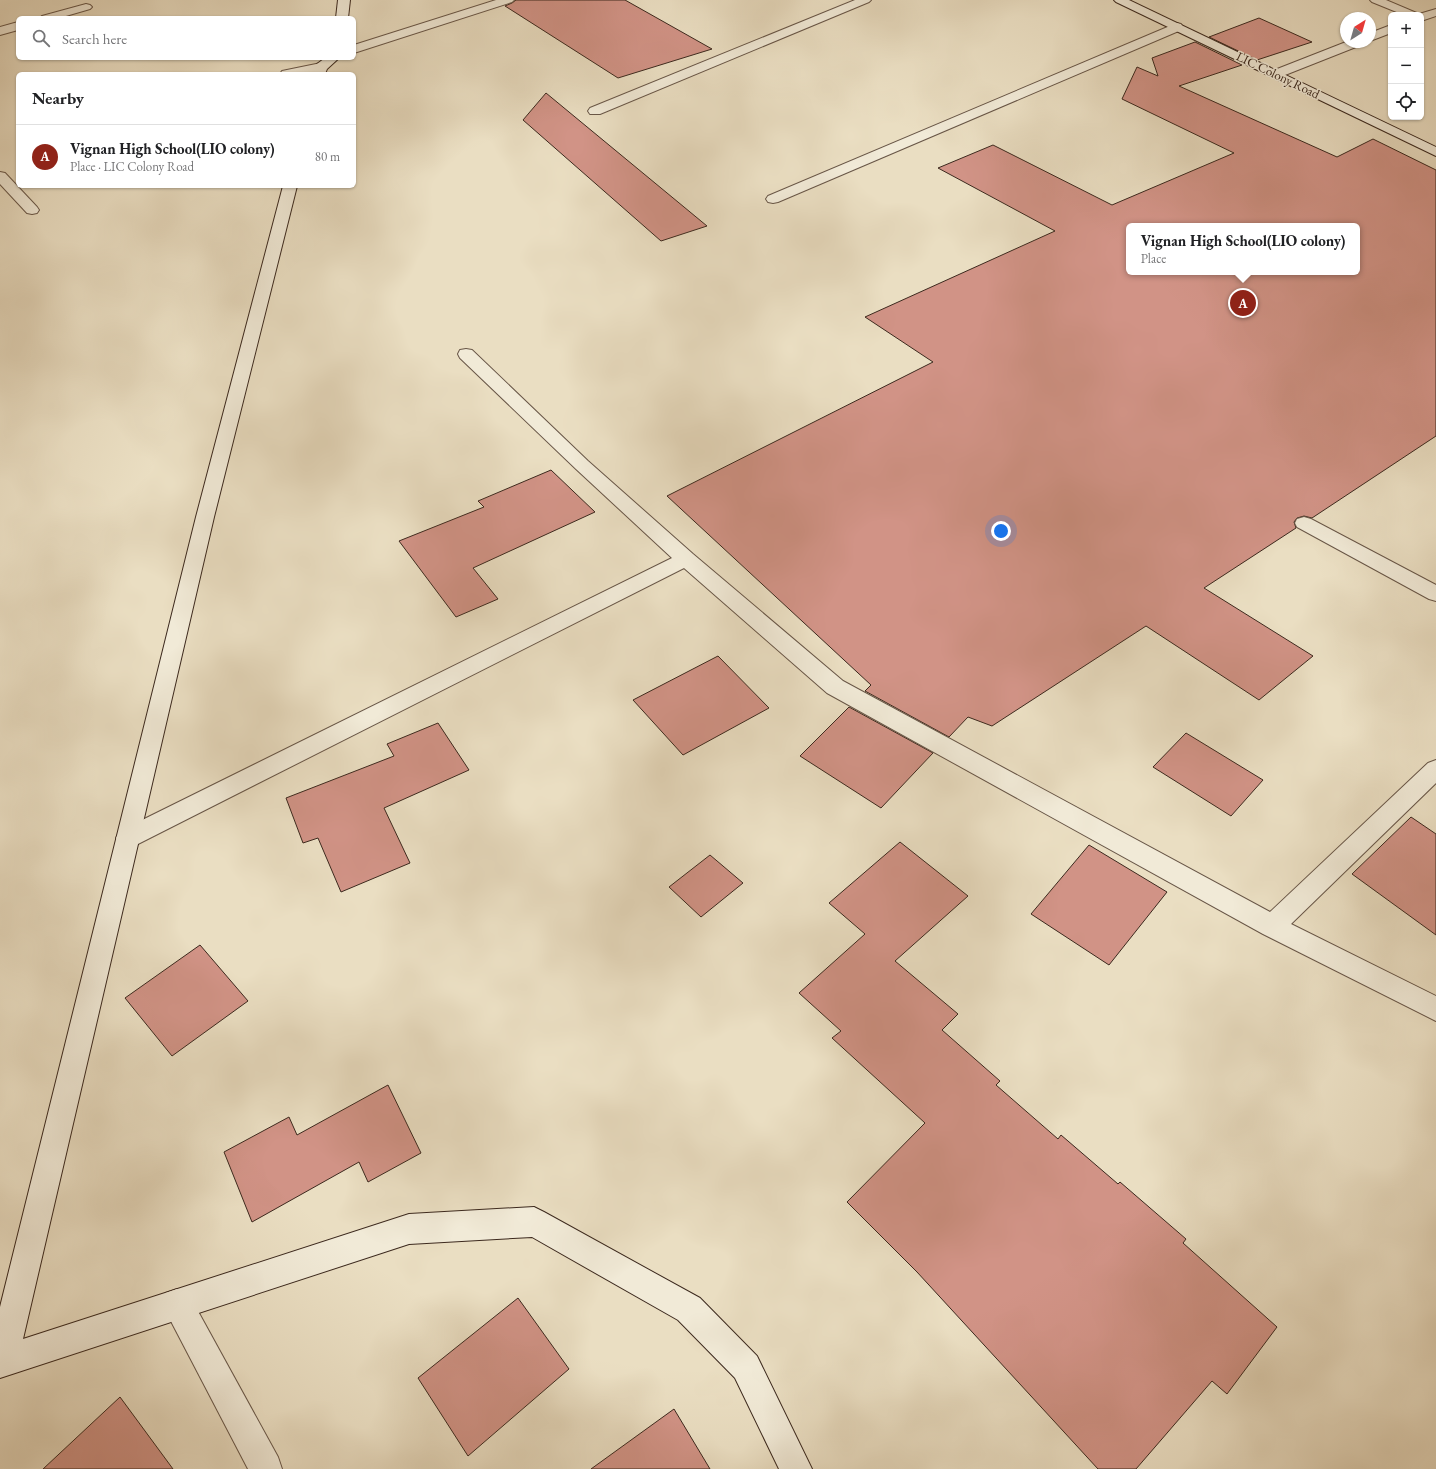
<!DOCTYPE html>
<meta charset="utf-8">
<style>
body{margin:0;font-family:"EB Garamond",serif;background:#f2f2f2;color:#202124}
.controls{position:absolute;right:12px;top:12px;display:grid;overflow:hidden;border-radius:6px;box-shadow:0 1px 3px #0004}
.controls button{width:36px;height:36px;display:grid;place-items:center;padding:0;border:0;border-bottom:1px solid #e0e0e0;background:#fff;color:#202124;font:20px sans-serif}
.compass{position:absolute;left:1340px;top:12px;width:36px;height:36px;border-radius:50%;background:#fff;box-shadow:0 1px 3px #0004;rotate:37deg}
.you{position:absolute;left:1001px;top:531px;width:14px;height:14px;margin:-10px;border:3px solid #fff;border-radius:50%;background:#1a73e8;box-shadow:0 0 0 6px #1a73e833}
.badge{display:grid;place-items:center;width:26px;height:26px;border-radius:50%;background:#8f2418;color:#fff;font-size:13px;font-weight:700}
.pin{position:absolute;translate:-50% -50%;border:2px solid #fff;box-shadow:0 1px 4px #0006}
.popup{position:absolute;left:1126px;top:223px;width:234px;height:52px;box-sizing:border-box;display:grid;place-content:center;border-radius:6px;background:#fff;filter:drop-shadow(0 1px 3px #0005);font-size:13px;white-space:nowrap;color:#757577}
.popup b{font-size:15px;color:#202124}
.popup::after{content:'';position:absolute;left:50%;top:100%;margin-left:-8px;border:8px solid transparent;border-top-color:#fff}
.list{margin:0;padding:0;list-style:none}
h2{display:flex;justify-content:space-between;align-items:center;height:52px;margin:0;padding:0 16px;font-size:17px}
h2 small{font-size:13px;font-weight:400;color:#757577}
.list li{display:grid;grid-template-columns:26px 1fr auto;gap:12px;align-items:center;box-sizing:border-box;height:64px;padding:0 16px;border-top:1px solid #e0e0e0}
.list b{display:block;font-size:15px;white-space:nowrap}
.list p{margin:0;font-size:13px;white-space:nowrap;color:#757577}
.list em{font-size:13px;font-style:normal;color:#757577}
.icon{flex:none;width:22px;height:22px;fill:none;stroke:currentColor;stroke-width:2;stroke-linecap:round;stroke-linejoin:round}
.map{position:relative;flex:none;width:1436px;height:1469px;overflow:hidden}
.search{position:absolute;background:#fff;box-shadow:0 1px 3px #0004;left:16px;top:16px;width:340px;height:44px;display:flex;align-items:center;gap:10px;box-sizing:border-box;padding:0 14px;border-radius:6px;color:#757577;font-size:15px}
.panel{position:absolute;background:#fff;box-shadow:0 1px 3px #0004;left:16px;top:72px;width:340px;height:116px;border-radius:6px}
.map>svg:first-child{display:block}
.building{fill:#d19386;stroke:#3c291e;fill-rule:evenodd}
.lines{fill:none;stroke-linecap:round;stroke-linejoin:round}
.street-casing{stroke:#685647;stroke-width:2}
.secondary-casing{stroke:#3c291e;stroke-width:2}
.street{fill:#f1ead7;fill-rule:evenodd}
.secondary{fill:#f1ead7;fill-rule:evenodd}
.labels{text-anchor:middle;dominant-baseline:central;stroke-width:3;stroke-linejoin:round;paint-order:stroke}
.far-street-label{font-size:13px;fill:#3c291e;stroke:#f1ead7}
</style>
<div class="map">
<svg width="1436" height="1469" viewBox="0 0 1436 1469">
<rect width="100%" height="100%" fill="#eadec2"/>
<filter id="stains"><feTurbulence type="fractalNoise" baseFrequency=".005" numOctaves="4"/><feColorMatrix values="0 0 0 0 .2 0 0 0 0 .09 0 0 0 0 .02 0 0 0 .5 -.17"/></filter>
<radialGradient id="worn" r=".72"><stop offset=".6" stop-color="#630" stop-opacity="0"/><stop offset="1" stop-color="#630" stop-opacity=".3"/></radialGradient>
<!-- building -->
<g class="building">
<path d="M 516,0 L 625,0 L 712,49 L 618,78 L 505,6 L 512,3 Z"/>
<path d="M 1259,18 L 1312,42 L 1257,60 L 1209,37 Z"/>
<path d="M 1195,42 L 1242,65 L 1179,86 L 1337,157 L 1373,139 L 1436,170 L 1436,436 L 1312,518 L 1304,516 L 1297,518 L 1294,522 L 1296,528 L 1204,588 L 1313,656 L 1259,700 L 1146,626 L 992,726 L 968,717 L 949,737 L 865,691 L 871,685 L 667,496 L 933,362 L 865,317 L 1055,231 L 938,168 L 993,145 L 1112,205 L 1234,153 L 1122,99 L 1137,67 L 1158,76 L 1152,58 ZM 1129,226 L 1357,226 L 1357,272 L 1129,272 Z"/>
<path d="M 546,93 L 707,226 L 661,241 L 523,120 Z"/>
<path d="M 551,470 L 595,512 L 473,568 L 498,599 L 456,617 L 399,541 L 484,507 L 478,501 Z"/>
<path d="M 718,656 L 769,708 L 683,755 L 633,700 Z"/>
<path d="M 849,707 L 933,753 L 881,808 L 800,756 Z"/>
<path d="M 438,723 L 469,770 L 384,808 L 410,863 L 341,892 L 318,838 L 303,843 L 286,798 L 394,756 L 387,744 Z"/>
<path d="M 1186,733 L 1263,780 L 1231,816 L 1153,767 Z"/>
<path d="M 1411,817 L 1436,834 L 1436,935 L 1352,874 Z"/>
<path d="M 900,842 L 968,896 L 895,961 L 958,1014 L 942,1030 L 1000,1081 L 996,1085 L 1058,1139 L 1061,1135 L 1118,1184 L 1120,1182 L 1186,1239 L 1183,1243 L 1277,1327 L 1227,1394 L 1212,1381 L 1136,1469 L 1098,1469 L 917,1272 L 847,1202 L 925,1123 L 832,1038 L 841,1031 L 799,993 L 865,934 L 829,903 Z"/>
<path d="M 1089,845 L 1167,892 L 1109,965 L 1031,914 Z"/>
<path d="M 710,855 L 743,883 L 701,917 L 669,887 Z"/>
<path d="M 200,945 L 248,1001 L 172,1056 L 125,998 Z"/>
<path d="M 388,1085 L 421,1153 L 368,1182 L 359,1162 L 252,1222 L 224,1152 L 289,1117 L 297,1135 Z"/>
<path d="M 518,1298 L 569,1369 L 468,1456 L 418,1378 Z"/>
<path d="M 120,1397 L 173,1469 L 43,1469 Z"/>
<path d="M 674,1409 L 710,1469 L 591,1469 Z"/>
</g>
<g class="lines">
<!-- street casing -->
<g class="street-casing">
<g id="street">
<path d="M 496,0 L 514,0 L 512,2 L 354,53 L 354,45 Z"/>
<path d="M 855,0 L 871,0 L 869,2 L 600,114 L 590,114 L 588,111 L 590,108 Z"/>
<path d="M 1370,0 L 1386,0 L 1419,14 L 1436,9 L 1436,16 L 1421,21 L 1421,15 L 1404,15 L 1372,2 Z"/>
<path d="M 86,4 L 90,5 L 92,7 L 90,9 L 59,18 L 40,18 L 42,16 Z"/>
<path d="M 18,22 L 18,30 L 0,35 L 0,27 Z"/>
<path d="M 1177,23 L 1181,24 L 1183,27 L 1181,30 L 778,202 L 773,203 L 768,202 L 766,199 L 768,196 Z"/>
<path d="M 1391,25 L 1391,33 L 1370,41 L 1370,33 Z"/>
<path d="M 1346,42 L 1363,42 L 1361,45 L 1280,77 L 1272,77 L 1270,74 L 1272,71 Z"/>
<path d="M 321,63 L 325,64 L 327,67 L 325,70 L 305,74 L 280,74 L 282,71 Z"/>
<path d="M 0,172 L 5,173 L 37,207 L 39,210 L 37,213 L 32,214 L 27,213 L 0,184 Z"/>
<path d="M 466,349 L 472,350 L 588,461 L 693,554 L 843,681 L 1270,912 L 1428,763 L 1436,760 L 1436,783 L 1291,924 L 1436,996 L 1436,1021 L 1263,934 L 827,693 L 684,568 L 136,845 L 128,848 L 120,845 L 116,838 L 120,831 L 672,558 L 576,469 L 460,358 L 458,354 L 460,350 Z"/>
<path d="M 1304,517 L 1311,519 L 1436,585 L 1436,601 L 1429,599 L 1297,527 L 1295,523 L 1297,519 Z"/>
<path d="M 177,1289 L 188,1293 L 278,1457 L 282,1469 L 248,1469 L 162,1304 L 166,1293 Z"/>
</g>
</g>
<!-- secondary casing -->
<g class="secondary-casing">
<g id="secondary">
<path d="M 338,0 L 350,0 L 348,18 L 336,18 Z"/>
<path d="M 1114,0 L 1129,0 L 1436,147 L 1436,156 L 1116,2 Z"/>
<path d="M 325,58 L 339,58 L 327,69 L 325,74 L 313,74 L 317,64 Z"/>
<path d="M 283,186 L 297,186 L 214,517 L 23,1339 L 409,1214 L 534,1207 L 544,1212 L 700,1298 L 757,1356 L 812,1469 L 779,1469 L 735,1378 L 678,1320 L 532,1237 L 409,1244 L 0,1378 L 0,1307 L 196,517 Z"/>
</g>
</g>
<!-- street -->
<use href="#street" class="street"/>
<!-- secondary -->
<use href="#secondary" class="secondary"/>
</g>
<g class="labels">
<!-- far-street labels -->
<g class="far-street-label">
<text transform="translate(1278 75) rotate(26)">LIC Colony Road</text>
</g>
</g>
<rect width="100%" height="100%" filter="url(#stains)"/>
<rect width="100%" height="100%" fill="url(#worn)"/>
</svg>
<div class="controls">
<button>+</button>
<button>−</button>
<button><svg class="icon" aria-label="locate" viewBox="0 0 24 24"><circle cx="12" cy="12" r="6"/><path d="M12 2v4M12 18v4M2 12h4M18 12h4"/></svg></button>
</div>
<svg class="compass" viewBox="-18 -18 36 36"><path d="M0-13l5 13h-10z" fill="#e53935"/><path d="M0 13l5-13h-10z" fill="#757577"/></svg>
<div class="you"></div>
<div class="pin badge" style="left:1243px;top:303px">A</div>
<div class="popup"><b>Vignan High School(LIO colony)</b>Place</div>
<div class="search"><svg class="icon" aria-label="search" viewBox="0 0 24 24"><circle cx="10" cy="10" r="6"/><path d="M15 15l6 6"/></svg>Search here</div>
<section class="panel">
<h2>Nearby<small></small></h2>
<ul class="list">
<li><span class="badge">A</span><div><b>Vignan High School(LIO colony)</b><p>Place · LIC Colony Road</p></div><em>80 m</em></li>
</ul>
</section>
</div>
